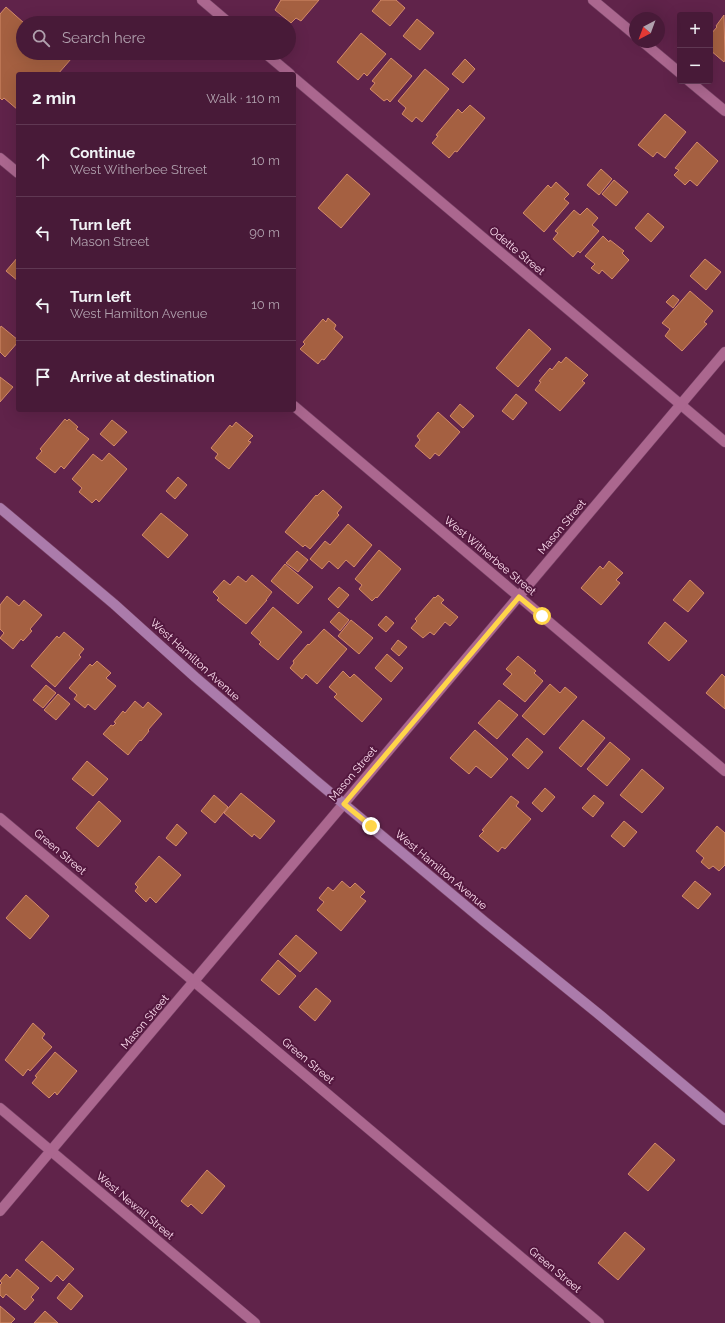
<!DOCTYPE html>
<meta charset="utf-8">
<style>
body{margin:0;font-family:Raleway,sans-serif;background:#522743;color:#f1f3f6}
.controls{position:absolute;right:12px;top:12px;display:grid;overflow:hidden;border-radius:4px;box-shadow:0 4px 16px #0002}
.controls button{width:36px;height:36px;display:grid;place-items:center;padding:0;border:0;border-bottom:1px solid #603853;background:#481a38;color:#f1f3f6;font:20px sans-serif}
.compass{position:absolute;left:629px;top:12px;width:36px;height:36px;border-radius:50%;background:#481a38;box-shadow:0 4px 16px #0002;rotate:221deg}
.stop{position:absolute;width:12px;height:12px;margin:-9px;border:3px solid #ffd54a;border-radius:50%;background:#fff}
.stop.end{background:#ffd54a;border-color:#fff;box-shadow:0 1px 4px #0008}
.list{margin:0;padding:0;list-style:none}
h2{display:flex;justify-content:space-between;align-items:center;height:52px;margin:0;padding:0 16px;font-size:17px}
h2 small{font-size:13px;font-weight:400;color:#b1a1ae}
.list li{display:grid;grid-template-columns:26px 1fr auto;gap:12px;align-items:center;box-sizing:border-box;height:72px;padding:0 16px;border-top:1px solid #603853}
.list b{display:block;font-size:15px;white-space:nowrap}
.list p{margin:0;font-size:13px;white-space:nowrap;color:#b1a1ae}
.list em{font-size:13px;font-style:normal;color:#b1a1ae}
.icon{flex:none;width:22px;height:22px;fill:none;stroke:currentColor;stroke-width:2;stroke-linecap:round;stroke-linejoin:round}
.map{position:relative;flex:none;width:725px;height:1323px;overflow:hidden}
.search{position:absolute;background:#481a38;box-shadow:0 4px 16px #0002;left:16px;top:16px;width:280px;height:44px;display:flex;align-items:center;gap:10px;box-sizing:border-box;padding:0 14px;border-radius:22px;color:#b1a1ae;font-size:15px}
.panel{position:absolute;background:#481a38;box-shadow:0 4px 16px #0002;left:16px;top:72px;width:280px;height:340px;border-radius:4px}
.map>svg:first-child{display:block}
.building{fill:#a56041;stroke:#d48a69}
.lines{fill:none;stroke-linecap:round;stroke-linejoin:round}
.street-casing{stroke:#784366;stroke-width:11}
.secondary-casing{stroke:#784366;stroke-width:11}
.street{stroke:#ab678f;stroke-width:10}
.secondary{stroke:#ab7bab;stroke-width:10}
.route{stroke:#ffd54a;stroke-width:5}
.labels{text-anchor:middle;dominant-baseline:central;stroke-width:4;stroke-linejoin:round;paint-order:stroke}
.street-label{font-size:11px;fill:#ffe0f1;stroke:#54183f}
</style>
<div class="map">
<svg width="725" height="1323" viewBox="0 0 725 1323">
<rect width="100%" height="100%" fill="#60234a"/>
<!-- building -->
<g class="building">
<path d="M 281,0 L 319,0 L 301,21 L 296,18 L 291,23 L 275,10 Z"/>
<path d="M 381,0 L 396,0 L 405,8 L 390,26 L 372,11 Z"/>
<path d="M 6,7 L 24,23 L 23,23 L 23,53 L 64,53 L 71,59 L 58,74 L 18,74 L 18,110 L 4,98 L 2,100 L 0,98 L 0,14 Z"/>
<path d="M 724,15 L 725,60 L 724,62 L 710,50 L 710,35 L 717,27 L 716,26 Z"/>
<path d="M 417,19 L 434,33 L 420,50 L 403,36 Z"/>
<path d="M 361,33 L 386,54 L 367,76 L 364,73 L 358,80 L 337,62 Z"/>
<path d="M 391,58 L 412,76 L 390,102 L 387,99 L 384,101 L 370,89 L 375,83 L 372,81 Z"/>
<path d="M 465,59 L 475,69 L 463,83 L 452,74 Z"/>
<path d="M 425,69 L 449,89 L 422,122 L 416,117 L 412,122 L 402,114 L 406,108 L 398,101 Z"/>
<path d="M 470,105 L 485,118 L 457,152 L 455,151 L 449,158 L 432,143 L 438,136 L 436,135 L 458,109 L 462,113 Z"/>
<path d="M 665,114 L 686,132 L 665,158 L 657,152 L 653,157 L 638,145 Z"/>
<path d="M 697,142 L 718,161 L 697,186 L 690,180 L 685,185 L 674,175 L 679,170 L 675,168 Z"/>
<path d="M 601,169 L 612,179 L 599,195 L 587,185 Z"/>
<path d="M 347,174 L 370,194 L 341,228 L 318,208 Z"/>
<path d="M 614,180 L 628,192 L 616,206 L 602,194 Z"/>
<path d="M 556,182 L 569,194 L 564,199 L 569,203 L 544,232 L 523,213 L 548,185 L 551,188 Z"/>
<path d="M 587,208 L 598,218 L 592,225 L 599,231 L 580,253 L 578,251 L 573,257 L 553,239 L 558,233 L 555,231 L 574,210 L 580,215 Z"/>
<path d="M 648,213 L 664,227 L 651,242 L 635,228 Z"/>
<path d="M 603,236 L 609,242 L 610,240 L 624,251 L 622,253 L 629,260 L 612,279 L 602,270 L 599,274 L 591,268 L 595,264 L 585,256 Z"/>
<path d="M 18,257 L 18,281 L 6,271 Z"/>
<path d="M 705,259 L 721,272 L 706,290 L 690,276 Z"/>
<path d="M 690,291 L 713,311 L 704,322 L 707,324 L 682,351 L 665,336 L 670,329 L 662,323 Z"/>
<path d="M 673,295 L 679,300 L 673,308 L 666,302 Z"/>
<path d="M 328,318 L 336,325 L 334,329 L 343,337 L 324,360 L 322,359 L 318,364 L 300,349 L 305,344 L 303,342 L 323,319 L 326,322 Z"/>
<path d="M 1,326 L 18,340 L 18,342 L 5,357 L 0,352 L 0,328 Z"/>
<path d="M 529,329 L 551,349 L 518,387 L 496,368 Z"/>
<path d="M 566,357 L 588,375 L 582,381 L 585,383 L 560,411 L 535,390 L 541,382 L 539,381 L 550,368 L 552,370 L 559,361 L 561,363 Z"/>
<path d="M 0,377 L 13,387 L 0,402 Z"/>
<path d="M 516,394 L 527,403 L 513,420 L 502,411 Z"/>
<path d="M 460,404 L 474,416 L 463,428 L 450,416 Z"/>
<path d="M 438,412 L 460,432 L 439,456 L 435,453 L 430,459 L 415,446 L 420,440 L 417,436 Z"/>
<path d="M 65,419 L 67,421 L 69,419 L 78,427 L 76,429 L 89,439 L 64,469 L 61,466 L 55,473 L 36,458 L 42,451 L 40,449 Z"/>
<path d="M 112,420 L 127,432 L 114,446 L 100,434 Z"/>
<path d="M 236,422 L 253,436 L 248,441 L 251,442 L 229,469 L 215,458 L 218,454 L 211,448 L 230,425 L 232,427 Z"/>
<path d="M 109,453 L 127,469 L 99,502 L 96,499 L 92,503 L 79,492 L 82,488 L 72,479 L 93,454 L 102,461 Z"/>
<path d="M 178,477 L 187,485 L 175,499 L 166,491 Z"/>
<path d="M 323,490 L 342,507 L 337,513 L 339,515 L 310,549 L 305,545 L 303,547 L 285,532 L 316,495 L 317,496 Z"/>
<path d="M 161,513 L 188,535 L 168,558 L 142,535 Z"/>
<path d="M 348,524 L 372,545 L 354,567 L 346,560 L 338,569 L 329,561 L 322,569 L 310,559 L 325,541 L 330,545 Z"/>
<path d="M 379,550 L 401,569 L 377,598 L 376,597 L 372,601 L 359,589 L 362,585 L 355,579 Z"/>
<path d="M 297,551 L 308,560 L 298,572 L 286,563 Z"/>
<path d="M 609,561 L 623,573 L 616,580 L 620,583 L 601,605 L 581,588 L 600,566 L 603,569 Z"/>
<path d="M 285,564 L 313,587 L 298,604 L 271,581 Z"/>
<path d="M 252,575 L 272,592 L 266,600 L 267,600 L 246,624 L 217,600 L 219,598 L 213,592 L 224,580 L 230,585 L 238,576 L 246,582 Z"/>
<path d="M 690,580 L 704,593 L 688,612 L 673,600 Z"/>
<path d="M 339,587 L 349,595 L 338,608 L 328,599 Z"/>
<path d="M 438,595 L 444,600 L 441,603 L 458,617 L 450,626 L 445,622 L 434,635 L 430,632 L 423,638 L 411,628 L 417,621 L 415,619 L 434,597 L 435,598 Z"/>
<path d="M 7,596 L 19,606 L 24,600 L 42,615 L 30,629 L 32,631 L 23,641 L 21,639 L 13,649 L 0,638 L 4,633 L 0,629 L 0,605 Z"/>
<path d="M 273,607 L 302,632 L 278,660 L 259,644 L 261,642 L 251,633 Z"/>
<path d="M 339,612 L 349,620 L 340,631 L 330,622 Z"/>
<path d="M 386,616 L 394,623 L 386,632 L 378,625 Z"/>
<path d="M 351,620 L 373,638 L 359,654 L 338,636 Z"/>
<path d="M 665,622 L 687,641 L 669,661 L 648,643 Z"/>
<path d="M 324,629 L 347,649 L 317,684 L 306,674 L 302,679 L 290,668 L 294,663 L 293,661 L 308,644 L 309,645 Z"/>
<path d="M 64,632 L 84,649 L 79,655 L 81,657 L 55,687 L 31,666 L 57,636 L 59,638 Z"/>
<path d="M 398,640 L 407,647 L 399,656 L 391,649 Z"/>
<path d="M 387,654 L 403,668 L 391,682 L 375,668 Z"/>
<path d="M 518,656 L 536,671 L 534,673 L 543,681 L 525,702 L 503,684 L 512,674 L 506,669 Z"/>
<path d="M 97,661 L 111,673 L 106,678 L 116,686 L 95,710 L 88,704 L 85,708 L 74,699 L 77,695 L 69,688 L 90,664 L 92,666 Z"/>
<path d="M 343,671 L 350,678 L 354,674 L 382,699 L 362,722 L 334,697 L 337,694 L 329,687 Z"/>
<path d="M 722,674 L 725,677 L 725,709 L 706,693 Z"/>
<path d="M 550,684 L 560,693 L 565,687 L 577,697 L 544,735 L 522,716 Z"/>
<path d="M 46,685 L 56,693 L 43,708 L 33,700 Z"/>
<path d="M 58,694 L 70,704 L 56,720 L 44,710 Z"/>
<path d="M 499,700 L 518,715 L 497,739 L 478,723 Z"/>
<path d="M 135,701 L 143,708 L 148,702 L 162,714 L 148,730 L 149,731 L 141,741 L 140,740 L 128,755 L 103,734 L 111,725 L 113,726 L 116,723 L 114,722 L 123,711 L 125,713 Z"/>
<path d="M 583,720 L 605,738 L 581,767 L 559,748 Z"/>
<path d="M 475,730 L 508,759 L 491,778 L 476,766 L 469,774 L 450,758 Z"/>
<path d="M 527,738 L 543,752 L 528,769 L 512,755 Z"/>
<path d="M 610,742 L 630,759 L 607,786 L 587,769 Z"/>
<path d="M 87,761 L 108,779 L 93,796 L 72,779 Z"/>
<path d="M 642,769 L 664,788 L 642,813 L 620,795 Z"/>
<path d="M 545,788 L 555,797 L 542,812 L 532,803 Z"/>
<path d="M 241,793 L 275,821 L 260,839 L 254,834 L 252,837 L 224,813 Z"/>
<path d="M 214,795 L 228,807 L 215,823 L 201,811 Z"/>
<path d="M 594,795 L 604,803 L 593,817 L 582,808 Z"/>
<path d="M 511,796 L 519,802 L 516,806 L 531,819 L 505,849 L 502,847 L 498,852 L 479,836 L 484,831 L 482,830 Z"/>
<path d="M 99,801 L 121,821 L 98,847 L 76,828 Z"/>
<path d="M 624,821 L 637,832 L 624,847 L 611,836 Z"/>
<path d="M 177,824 L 187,833 L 176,846 L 166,838 Z"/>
<path d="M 717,826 L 725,833 L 725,865 L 719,871 L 713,866 L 709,869 L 701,862 L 704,858 L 696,851 Z"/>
<path d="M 159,856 L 181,875 L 156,903 L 150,897 L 146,902 L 135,891 L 138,887 L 135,884 Z"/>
<path d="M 342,881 L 350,888 L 355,883 L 365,892 L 360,897 L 366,901 L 341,931 L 317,910 L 324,902 L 319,898 L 328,887 L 333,891 Z"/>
<path d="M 695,881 L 711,894 L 698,909 L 682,896 Z"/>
<path d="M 26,895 L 49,916 L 30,939 L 6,918 Z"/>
<path d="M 296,935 L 317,953 L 300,972 L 279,954 Z"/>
<path d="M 278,960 L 296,976 L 279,995 L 261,980 Z"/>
<path d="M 316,988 L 331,1001 L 315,1021 L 299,1007 Z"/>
<path d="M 33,1023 L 45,1034 L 42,1038 L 52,1047 L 30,1071 L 28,1069 L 23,1076 L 5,1060 Z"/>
<path d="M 55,1052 L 77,1071 L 57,1095 L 55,1092 L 49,1098 L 32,1083 L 37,1077 L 35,1076 Z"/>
<path d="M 655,1143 L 675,1160 L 648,1191 L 628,1174 Z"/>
<path d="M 207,1170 L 225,1186 L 202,1214 L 191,1204 L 188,1207 L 181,1201 Z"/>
<path d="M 625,1232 L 645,1249 L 618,1280 L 598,1263 Z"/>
<path d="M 42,1241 L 74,1269 L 63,1281 L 57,1275 L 51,1282 L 25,1260 Z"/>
<path d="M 17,1269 L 39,1288 L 31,1297 L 34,1300 L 25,1310 L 6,1294 L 3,1298 L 0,1295 L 0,1285 L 2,1283 L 0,1281 L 6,1274 L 10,1278 Z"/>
<path d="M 69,1283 L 83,1296 L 71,1310 L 57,1298 Z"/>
<path d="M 0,1306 L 15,1319 L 11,1323 L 0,1323 Z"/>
<path d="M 45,1311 L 58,1323 L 34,1323 Z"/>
</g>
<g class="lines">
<!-- street casing -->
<g class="street-casing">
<g id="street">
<path d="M 202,0 L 229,23"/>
<path d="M 593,0 L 635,35"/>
<path d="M 643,42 L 680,73"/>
<path d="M 265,53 L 290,74"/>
<path d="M 294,78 L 725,442"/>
<path d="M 689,81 L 725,111"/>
<path d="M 0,158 L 18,173"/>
<path d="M 294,406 L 725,771"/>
<path d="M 0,818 L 599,1323"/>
<path d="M 0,1108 L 255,1323"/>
<path d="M 0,1211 L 725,352"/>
</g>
</g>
<!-- secondary casing -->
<g class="secondary-casing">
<path id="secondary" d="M 0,508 L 114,604 L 195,677 L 315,780 L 485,922 L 601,1016 L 725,1120"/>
</g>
<!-- street -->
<use href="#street" class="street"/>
<!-- secondary -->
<use href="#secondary" class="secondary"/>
</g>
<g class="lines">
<!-- route -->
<path class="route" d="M 371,826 L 344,804 L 519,597 L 542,616"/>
</g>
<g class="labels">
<!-- street labels -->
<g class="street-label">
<text transform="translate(517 251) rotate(40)">Odette Street</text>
<text transform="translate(562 527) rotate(-50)">Mason Street</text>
<text transform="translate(490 556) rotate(40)">West Witherbee Street</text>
<text transform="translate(195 660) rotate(42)">West Hamilton Avenue</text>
<text transform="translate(353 774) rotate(-50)">Mason Street</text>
<text transform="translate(60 852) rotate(40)">Green Street</text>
<text transform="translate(441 870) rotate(40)">West Hamilton Avenue</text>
<text transform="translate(145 1022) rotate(-50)">Mason Street</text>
<text transform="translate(308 1061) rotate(40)">Green Street</text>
<text transform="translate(135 1206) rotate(40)">West Newall Street</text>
<text transform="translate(555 1270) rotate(40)">Green Street</text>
</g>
</g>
</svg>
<div class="controls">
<button>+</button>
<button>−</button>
</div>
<svg class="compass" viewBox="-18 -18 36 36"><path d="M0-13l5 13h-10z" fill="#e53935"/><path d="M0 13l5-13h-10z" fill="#b1a1ae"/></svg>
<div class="stop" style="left:542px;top:616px"></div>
<div class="stop end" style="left:371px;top:826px"></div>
<div class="search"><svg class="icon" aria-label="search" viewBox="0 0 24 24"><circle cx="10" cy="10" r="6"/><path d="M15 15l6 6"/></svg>Search here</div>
<section class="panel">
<h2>2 min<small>Walk · 110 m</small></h2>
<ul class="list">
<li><svg class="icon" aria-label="ahead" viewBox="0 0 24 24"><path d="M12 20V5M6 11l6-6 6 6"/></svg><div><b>Continue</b><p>West Witherbee Street</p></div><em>10 m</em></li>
<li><svg class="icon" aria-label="left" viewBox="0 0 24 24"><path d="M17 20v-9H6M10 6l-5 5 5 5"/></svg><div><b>Turn left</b><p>Mason Street</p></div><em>90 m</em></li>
<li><svg class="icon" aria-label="left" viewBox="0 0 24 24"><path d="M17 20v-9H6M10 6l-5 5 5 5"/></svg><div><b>Turn left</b><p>West Hamilton Avenue</p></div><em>10 m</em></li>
<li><svg class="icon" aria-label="arrive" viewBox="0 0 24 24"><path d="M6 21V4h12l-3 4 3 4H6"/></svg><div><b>Arrive at destination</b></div></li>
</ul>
</section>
</div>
